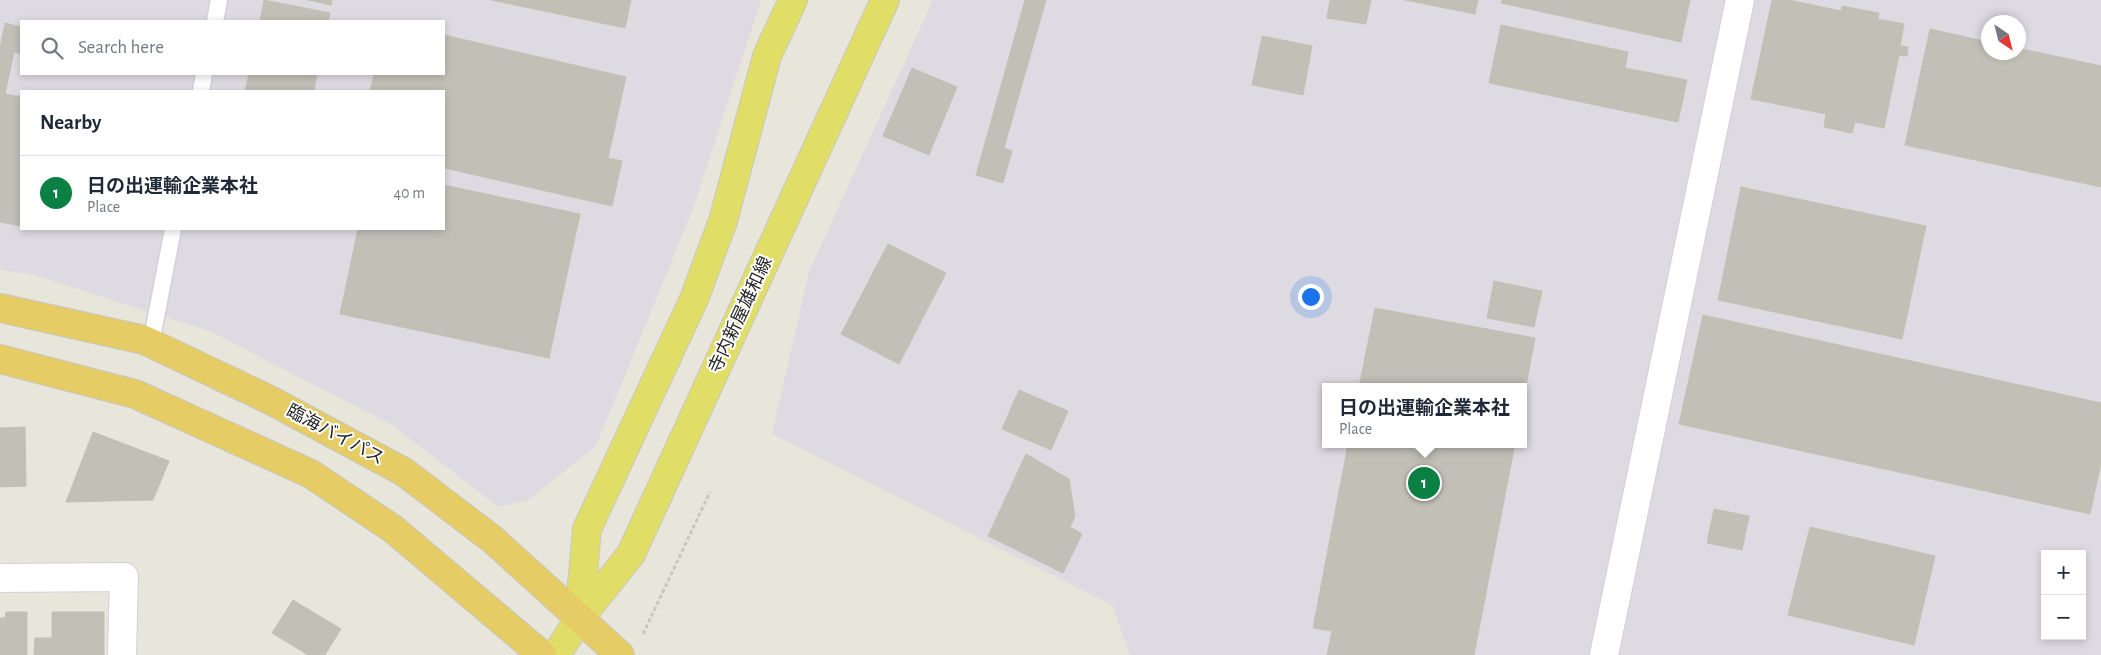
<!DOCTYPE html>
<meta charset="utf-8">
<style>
body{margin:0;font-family:"Alegreya Sans","Noto Sans JP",sans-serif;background:#f2f2f3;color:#1f2937}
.controls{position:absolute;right:15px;bottom:15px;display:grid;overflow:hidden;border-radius:0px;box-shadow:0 2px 8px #0003}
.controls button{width:45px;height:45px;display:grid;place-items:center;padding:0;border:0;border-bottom:1px solid #e0e1e3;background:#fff;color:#1f2937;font:25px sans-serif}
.compass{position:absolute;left:1981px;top:15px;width:45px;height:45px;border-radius:50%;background:#fff;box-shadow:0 2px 8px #0003;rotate:145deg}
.you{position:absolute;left:1310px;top:296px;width:18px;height:18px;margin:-12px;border:4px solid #fff;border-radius:50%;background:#1a73e8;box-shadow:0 0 0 8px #1a73e833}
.badge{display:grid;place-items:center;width:32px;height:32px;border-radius:50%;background:#0b8043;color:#fff;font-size:16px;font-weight:700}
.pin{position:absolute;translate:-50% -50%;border:2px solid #fff;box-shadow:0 1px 5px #0006}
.popup{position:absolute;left:1322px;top:383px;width:205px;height:65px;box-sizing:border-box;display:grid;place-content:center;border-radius:0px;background:#fff;filter:drop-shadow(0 1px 4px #0005);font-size:16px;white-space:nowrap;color:#747a83}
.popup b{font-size:19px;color:#1f2937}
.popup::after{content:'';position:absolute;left:50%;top:100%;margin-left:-10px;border:10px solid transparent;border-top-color:#fff}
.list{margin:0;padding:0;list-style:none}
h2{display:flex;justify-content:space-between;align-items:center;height:65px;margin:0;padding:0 20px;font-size:21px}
h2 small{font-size:16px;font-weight:400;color:#747a83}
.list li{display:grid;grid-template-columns:32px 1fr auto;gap:15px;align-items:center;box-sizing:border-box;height:75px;padding:0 20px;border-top:1px solid #e0e1e3}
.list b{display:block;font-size:19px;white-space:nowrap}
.list p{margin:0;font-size:16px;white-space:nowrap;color:#747a83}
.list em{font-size:16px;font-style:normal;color:#747a83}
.icon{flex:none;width:28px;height:28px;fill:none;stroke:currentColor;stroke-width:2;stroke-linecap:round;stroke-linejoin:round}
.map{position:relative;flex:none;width:2101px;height:655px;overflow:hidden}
.search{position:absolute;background:#fff;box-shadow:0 2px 8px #0003;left:20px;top:20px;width:425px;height:55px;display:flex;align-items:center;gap:12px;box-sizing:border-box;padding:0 18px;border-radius:0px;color:#747a83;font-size:19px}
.panel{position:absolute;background:#fff;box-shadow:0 2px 8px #0003;left:20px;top:90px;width:425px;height:140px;border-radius:0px}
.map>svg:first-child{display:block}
.industrial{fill:#dedae1;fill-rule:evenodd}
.building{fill:#c1bfb6;stroke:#c3c1b4}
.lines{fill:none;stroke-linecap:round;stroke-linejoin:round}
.service-casing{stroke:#d0d0df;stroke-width:19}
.minor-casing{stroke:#d0d0df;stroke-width:30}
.primary-casing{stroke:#c7c7c7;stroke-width:30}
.trunk-casing{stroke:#c7c7c7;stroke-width:30}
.path{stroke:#c7c7c7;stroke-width:3;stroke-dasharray:4 2.5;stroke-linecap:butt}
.service{stroke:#fff;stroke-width:16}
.minor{stroke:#fff;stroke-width:28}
.primary{stroke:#e1de67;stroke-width:28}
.trunk{stroke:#e6cc64;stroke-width:28}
.labels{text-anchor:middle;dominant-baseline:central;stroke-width:4;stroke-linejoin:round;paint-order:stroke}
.street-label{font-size:18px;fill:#272727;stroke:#fff}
</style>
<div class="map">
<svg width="2101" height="655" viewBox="0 0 2101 655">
<rect width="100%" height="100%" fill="#e8e5da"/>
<!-- industrial -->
<g class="industrial">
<path d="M 0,0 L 761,0 L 693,209 L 596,446 L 528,500 L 499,507 L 392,425 L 212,332 L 31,274 L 0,270 ZM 21,21 L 444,21 L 444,74 L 21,74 ZM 21,91 L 444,91 L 444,229 L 21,229 Z"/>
<path d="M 933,0 L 2101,0 L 2101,655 L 1130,655 L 1112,605 L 772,434 L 809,272 ZM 1988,22 L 2018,22 L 2018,52 L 1988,52 ZM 1325,387 L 1523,387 L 1523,444 L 1325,444 ZM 2045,554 L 2082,554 L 2082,636 L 2045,636 Z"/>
</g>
<!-- building -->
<g class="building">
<path d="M 264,0 L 330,13 L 328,21 L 260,21 Z"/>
<path d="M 308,0 L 332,0 L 331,5 Z"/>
<path d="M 491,0 L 631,0 L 625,28 Z"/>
<path d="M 1025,0 L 1046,0 L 1004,148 L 1012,151 L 1003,183 L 976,175 Z"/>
<path d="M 1330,0 L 1371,0 L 1366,24 L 1327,18 Z"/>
<path d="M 1405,0 L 1478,0 L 1475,14 Z"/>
<path d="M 1502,0 L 1690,0 L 1681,42 L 1501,3 Z"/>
<path d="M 1772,0 L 1789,0 L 1841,11 L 1842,6 L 1879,13 L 1878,19 L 1904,24 L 1900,46 L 1908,47 L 1907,56 L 1899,55 L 1884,128 L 1855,122 L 1852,133 L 1824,127 L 1826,114 L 1751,99 Z"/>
<path d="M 5,23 L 21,27 L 21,54 L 14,52 L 5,94 L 21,97 L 21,226 L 0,222 L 0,48 Z"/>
<path d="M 1501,25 L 1628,52 L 1625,68 L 1687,80 L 1678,122 L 1489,83 Z"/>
<path d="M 1930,29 L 1988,42 L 1988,52 L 2018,52 L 2018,48 L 2101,66 L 2101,187 L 1905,145 Z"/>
<path d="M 444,35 L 626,77 L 608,158 L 622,161 L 612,206 L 444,168 L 444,91 L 370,91 L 374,74 L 444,74 Z"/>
<path d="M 1262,36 L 1312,46 L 1303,95 L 1252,85 Z"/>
<path d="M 912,68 L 957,87 L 929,155 L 883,136 Z"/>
<path d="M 249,74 L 317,74 L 314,91 L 245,91 Z"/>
<path d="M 444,185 L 580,214 L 549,358 L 340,314 L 358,229 L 444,229 Z"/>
<path d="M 1741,187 L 1926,226 L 1902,339 L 1718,300 Z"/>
<path d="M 888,244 L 946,273 L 899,364 L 841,334 Z"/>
<path d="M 1494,281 L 1542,291 L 1534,327 L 1487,318 Z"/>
<path d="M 1375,308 L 1535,338 L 1523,402 L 1523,387 L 1359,387 Z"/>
<path d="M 1703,315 L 2101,403 L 2101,463 L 2090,514 L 1679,424 Z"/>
<path d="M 1019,390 L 1068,411 L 1051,450 L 1002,429 Z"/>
<path d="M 25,427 L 26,486 L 0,487 L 0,428 Z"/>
<path d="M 93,432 L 169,461 L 153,500 L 66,502 Z"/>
<path d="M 1348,444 L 1515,444 L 1474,655 L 1327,655 L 1332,631 L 1313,628 Z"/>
<path d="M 1026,454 L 1069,479 L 1075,516 L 1070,527 L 1082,534 L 1063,573 L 988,536 Z"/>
<path d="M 1714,509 L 1749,516 L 1742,550 L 1707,543 Z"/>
<path d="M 1810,527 L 1935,556 L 1914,645 L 1788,615 Z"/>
<path d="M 293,600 L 341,629 L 325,655 L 308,655 L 272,633 Z"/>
<path d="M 6,612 L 27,612 L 27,655 L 0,655 L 0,618 L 5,618 Z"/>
<path d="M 52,612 L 104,612 L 104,655 L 34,655 L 35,638 L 52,638 Z"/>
</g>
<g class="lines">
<!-- service casing -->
<g class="service-casing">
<g id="service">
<path d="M 215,21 L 219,0"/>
<path d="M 201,91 L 204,74"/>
<path d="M 151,343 L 173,229"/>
</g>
</g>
<!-- minor casing -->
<g class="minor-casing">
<g id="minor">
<path d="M 0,578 L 124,577 L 122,655"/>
<path d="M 1604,655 L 1740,0"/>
</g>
</g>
<!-- primary casing -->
<g class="primary-casing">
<g id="primary">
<path d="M 579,619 L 587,529 L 694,299 L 723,221 L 767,56 L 793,0"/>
<path d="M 556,655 L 579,619 L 631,554 L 885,0"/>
</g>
</g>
<!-- trunk casing -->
<g class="trunk-casing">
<g id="trunk">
<path d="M 0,308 L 144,340 L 270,400 L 404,472 L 492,539 L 620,655"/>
<path d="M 0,359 L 135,394 L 311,474 L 393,529 L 542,655"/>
</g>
</g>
<!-- path -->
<path class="path" d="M 643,634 L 710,492"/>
<!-- service -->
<use href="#service" class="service"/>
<!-- minor -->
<use href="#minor" class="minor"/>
<!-- primary -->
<use href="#primary" class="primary"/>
<!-- trunk -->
<use href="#trunk" class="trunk"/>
</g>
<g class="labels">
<!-- street labels -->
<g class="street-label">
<text transform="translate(741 315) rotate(-65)">寺内新屋雄和線</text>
<text transform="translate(335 435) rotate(28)">臨海バイパス</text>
</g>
</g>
</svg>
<div class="controls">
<button>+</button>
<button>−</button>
</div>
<svg class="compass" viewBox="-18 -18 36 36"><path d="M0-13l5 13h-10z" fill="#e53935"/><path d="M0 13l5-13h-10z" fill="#747a83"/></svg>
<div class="you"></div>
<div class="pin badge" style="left:1424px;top:483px">1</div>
<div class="popup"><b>日の出運輸企業本社</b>Place</div>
<div class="search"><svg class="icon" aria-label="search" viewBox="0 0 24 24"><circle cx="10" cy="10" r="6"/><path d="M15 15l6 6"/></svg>Search here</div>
<section class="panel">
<h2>Nearby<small></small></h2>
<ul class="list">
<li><span class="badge">1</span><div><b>日の出運輸企業本社</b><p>Place</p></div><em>40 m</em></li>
</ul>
</section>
</div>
